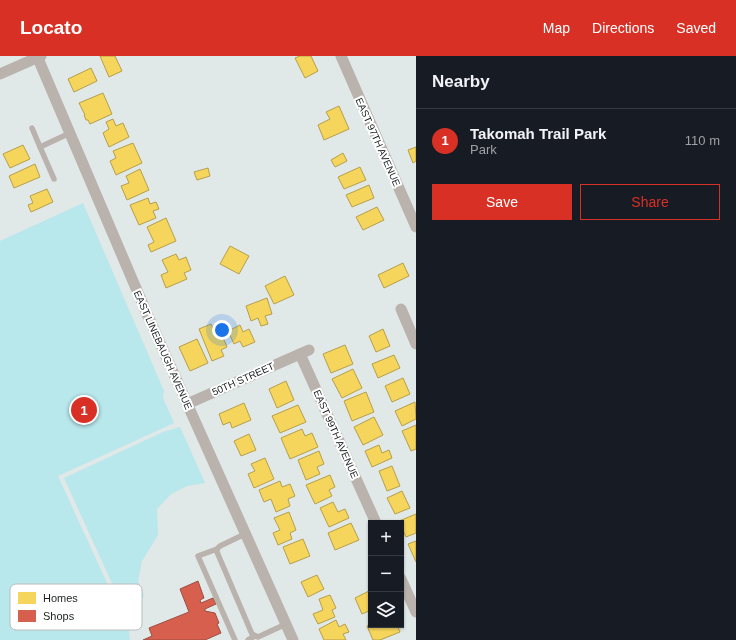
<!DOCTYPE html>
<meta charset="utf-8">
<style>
body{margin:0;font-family:Helvetica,sans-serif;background:#20242c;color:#f1f3f6}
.controls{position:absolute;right:12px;bottom:12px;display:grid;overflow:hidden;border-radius:0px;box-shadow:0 1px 3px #0004}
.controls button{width:36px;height:36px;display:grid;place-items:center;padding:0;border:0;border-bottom:1px solid #363941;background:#171b24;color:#f1f3f6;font:20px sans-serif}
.you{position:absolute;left:222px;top:274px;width:14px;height:14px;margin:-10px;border:3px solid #fff;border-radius:50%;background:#1a73e8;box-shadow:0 0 0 6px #1a73e833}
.badge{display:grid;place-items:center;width:26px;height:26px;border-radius:50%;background:#d93025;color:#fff;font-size:13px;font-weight:700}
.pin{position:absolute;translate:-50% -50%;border:2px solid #fff;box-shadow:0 1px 4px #0006}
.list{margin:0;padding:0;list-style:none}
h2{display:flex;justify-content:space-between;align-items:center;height:52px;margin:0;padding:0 16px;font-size:17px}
h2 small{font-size:13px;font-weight:400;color:#9ea1a6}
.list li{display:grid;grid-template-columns:26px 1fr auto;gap:12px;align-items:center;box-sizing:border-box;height:64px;padding:0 16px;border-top:1px solid #363941}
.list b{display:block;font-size:15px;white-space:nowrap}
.list p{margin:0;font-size:13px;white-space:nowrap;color:#9ea1a6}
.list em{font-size:13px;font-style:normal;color:#9ea1a6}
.actions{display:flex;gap:8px;padding:12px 16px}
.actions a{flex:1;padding:9px 0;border:1px solid #d93025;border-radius:0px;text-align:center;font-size:14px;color:#d93025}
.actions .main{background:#d93025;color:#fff}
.icon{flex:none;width:22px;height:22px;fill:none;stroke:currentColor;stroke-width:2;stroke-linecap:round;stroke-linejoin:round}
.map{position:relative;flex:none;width:416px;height:584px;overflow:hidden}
header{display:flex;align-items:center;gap:24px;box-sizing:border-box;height:56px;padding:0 20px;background:#d93025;color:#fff}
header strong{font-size:19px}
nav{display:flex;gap:22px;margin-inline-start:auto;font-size:14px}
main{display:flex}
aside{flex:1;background:#171b24}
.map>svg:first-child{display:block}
.green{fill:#b8e7ec}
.homes{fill:#f6d55c;stroke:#b59f4b}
.shops{fill:#d6604d;stroke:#9e4d40}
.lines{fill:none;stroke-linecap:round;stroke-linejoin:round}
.lane{stroke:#bab2ad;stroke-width:5.5}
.street{stroke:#bab2ad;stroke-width:11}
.labels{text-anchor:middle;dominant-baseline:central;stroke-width:4;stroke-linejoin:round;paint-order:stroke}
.street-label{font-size:10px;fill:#1c2122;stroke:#fff}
.key{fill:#fff;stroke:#bbbcbd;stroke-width:1}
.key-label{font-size:11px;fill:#1c2122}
</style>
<header>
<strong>Locato</strong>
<nav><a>Map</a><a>Directions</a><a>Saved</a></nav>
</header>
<main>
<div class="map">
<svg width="416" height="584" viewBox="0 0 416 584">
<rect width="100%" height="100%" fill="#e0e8e8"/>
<!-- green -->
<g class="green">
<path d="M 83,147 L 164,335 L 163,342 L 174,367 L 58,420 L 129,575 L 130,584 L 0,584 L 0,185 Z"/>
<path d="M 180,371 L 205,427 L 187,430 L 171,438 L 157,453 L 158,479 L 142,505 L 138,525 L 144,539 L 140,548 L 126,558 L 64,422 L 163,376 Z"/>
</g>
<!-- homes -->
<g class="homes">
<path d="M 100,0 L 115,0 L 122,15 L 109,21 Z"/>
<path d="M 300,0 L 311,0 L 318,15 L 305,22 L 295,2 Z"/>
<path d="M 91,12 L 97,25 L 74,36 L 68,23 Z"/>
<path d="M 103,37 L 112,58 L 90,68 L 88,64 L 86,64 L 84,59 L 85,59 L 79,47 Z"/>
<path d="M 339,50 L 349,73 L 324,84 L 318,69 L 330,63 L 326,56 Z"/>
<path d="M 113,63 L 116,70 L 123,67 L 129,81 L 109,91 L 103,77 L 109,73 L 106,66 Z"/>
<path d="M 133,87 L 142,107 L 116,119 L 110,105 L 116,102 L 113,95 Z"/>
<path d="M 23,89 L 30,103 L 10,112 L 3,98 Z"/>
<path d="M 416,91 L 416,105 L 413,107 L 408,94 Z"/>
<path d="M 343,97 L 347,105 L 335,111 L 331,104 Z"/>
<path d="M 35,108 L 40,121 L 14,132 L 9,120 Z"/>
<path d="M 360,111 L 366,124 L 344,133 L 338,121 Z"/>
<path d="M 208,112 L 210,120 L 197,124 L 194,116 Z"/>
<path d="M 140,113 L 149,134 L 127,144 L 121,130 L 129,127 L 126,120 Z"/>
<path d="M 369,129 L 374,142 L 352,151 L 346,139 Z"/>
<path d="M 47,133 L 53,146 L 31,156 L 28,149 L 33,147 L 30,140 Z"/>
<path d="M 148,142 L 150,148 L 156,146 L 159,153 L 153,155 L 156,162 L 139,169 L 130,149 Z"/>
<path d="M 377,151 L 384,164 L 363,174 L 356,161 Z"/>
<path d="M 166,162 L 176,185 L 151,196 L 148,189 L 154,186 L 147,171 Z"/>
<path d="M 230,190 L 249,200 L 239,218 L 220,208 Z"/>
<path d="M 176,198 L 179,204 L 186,201 L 191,214 L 184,217 L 187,223 L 166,232 L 161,219 L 168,216 L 162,204 Z"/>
<path d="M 403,207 L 409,220 L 384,232 L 378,219 Z"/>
<path d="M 285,220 L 294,239 L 274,248 L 265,230 Z"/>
<path d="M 267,242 L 272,258 L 265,260 L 268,268 L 261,270 L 258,262 L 251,265 L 246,250 Z"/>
<path d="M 211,268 L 214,274 L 219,272 L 227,291 L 221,294 L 224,300 L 212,305 L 199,273 Z"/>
<path d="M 240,269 L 243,276 L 249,273 L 255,286 L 243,291 L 240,285 L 234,288 L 228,275 Z"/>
<path d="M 383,273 L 390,290 L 376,296 L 369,280 Z"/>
<path d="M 197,283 L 208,307 L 190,315 L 179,291 Z"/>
<path d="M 345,289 L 353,308 L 331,317 L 323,298 Z"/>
<path d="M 394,299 L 400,312 L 378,322 L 372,308 Z"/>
<path d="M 353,313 L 362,332 L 342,342 L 332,323 Z"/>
<path d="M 403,322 L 410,338 L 392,346 L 385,330 Z"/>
<path d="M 286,325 L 294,344 L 277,352 L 269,333 Z"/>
<path d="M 366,336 L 374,356 L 352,365 L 344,345 Z"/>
<path d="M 415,346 L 416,363 L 402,370 L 395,355 Z"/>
<path d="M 244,347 L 251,364 L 232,372 L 230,366 L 223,369 L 219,358 Z"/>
<path d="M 298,349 L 306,366 L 280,377 L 272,360 Z"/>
<path d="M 374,361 L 383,379 L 363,389 L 354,371 Z"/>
<path d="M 416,369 L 416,393 L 411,395 L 402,375 Z"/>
<path d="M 302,373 L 305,380 L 312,377 L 318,391 L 290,403 L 281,382 Z"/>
<path d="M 249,378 L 256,394 L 241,400 L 234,385 Z"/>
<path d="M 379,389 L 382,397 L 389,394 L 392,402 L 372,411 L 365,395 Z"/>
<path d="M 319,395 L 324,408 L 317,411 L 320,418 L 306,424 L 298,404 Z"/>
<path d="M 265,402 L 274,423 L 254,432 L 248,418 L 255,415 L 251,408 Z"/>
<path d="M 392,410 L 400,430 L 387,435 L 379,415 Z"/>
<path d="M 330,419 L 335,431 L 329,434 L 332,440 L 315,448 L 306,429 Z"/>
<path d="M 280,425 L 282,431 L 290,428 L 295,440 L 288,443 L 290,450 L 276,456 L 271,443 L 264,446 L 259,434 Z"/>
<path d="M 402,435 L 410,452 L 395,458 L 387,442 Z"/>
<path d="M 333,446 L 338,456 L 345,453 L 349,462 L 329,471 L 320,452 Z"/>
<path d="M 289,456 L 296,474 L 290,477 L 292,483 L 278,489 L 273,477 L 280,474 L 274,462 Z"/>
<path d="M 416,458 L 416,477 L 406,481 L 399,465 Z"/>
<path d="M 351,467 L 359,484 L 335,494 L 328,477 Z"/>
<path d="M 303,483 L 310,500 L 290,508 L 283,491 Z"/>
<path d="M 416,485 L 416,506 L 408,488 Z"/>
<path d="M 317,519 L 324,533 L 308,541 L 301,526 Z"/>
<path d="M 371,534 L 371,554 L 362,558 L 355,542 Z"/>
<path d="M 330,539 L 336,552 L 332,554 L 335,561 L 318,568 L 313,558 L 323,554 L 319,543 Z"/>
<path d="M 336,564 L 339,571 L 345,568 L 349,576 L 343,578 L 346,584 L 324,584 L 319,573 Z"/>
<path d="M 371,568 L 397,569 L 400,576 L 380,584 L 373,584 L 367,570 Z"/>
</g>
<!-- shops -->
<path class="shops" d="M 198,525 L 204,542 L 200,544 L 201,547 L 213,542 L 216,548 L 205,553 L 205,555 L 215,557 L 219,567 L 217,568 L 221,577 L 205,584 L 143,584 L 152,580 L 149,572 L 189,556 L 180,533 Z"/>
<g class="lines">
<!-- lane -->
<g class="lane">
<path d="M 32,72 L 40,91"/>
<path d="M 54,123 L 40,91 L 70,77"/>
<path d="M 245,478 L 220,490 L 217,493 L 217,496 L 252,578 L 258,581 L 286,568"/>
<path d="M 217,493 L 198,500 L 235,584"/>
<path d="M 248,584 L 255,580"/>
</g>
<!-- street -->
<g class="street">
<path d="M 37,0 L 147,258 L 293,584"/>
<path d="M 341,0 L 416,171"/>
<path d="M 0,18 L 41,0"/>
<path d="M 401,253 L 416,288"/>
<path d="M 300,298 L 376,467"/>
<path d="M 187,348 L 309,294"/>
<path d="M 401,523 L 416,556"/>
</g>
</g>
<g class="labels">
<!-- street labels -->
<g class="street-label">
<text transform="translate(378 86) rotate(66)">EAST 97TH AVENUE</text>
<text transform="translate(163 294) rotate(66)">EAST LINEBAUGH AVENUE</text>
<text transform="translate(243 323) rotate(-24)">50TH STREET</text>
<text transform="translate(336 378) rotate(66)">EAST 99TH AVENUE</text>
</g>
</g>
<!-- legend -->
<rect x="10" y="528" width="132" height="46" rx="6" class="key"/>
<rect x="18" y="536" width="18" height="12" fill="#f6d55c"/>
<rect x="18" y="554" width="18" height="12" fill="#d6604d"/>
<g class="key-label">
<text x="43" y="546">Homes</text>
<text x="43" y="564">Shops</text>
</g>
</svg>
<div class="controls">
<button>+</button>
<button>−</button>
<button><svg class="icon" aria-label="layers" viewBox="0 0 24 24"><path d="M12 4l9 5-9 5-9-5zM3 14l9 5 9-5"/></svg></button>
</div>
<div class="you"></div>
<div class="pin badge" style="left:84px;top:354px">1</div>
</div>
<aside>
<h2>Nearby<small></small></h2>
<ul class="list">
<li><span class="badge">1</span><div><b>Takomah Trail Park</b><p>Park</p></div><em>110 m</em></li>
</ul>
<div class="actions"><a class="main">Save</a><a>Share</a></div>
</aside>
</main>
